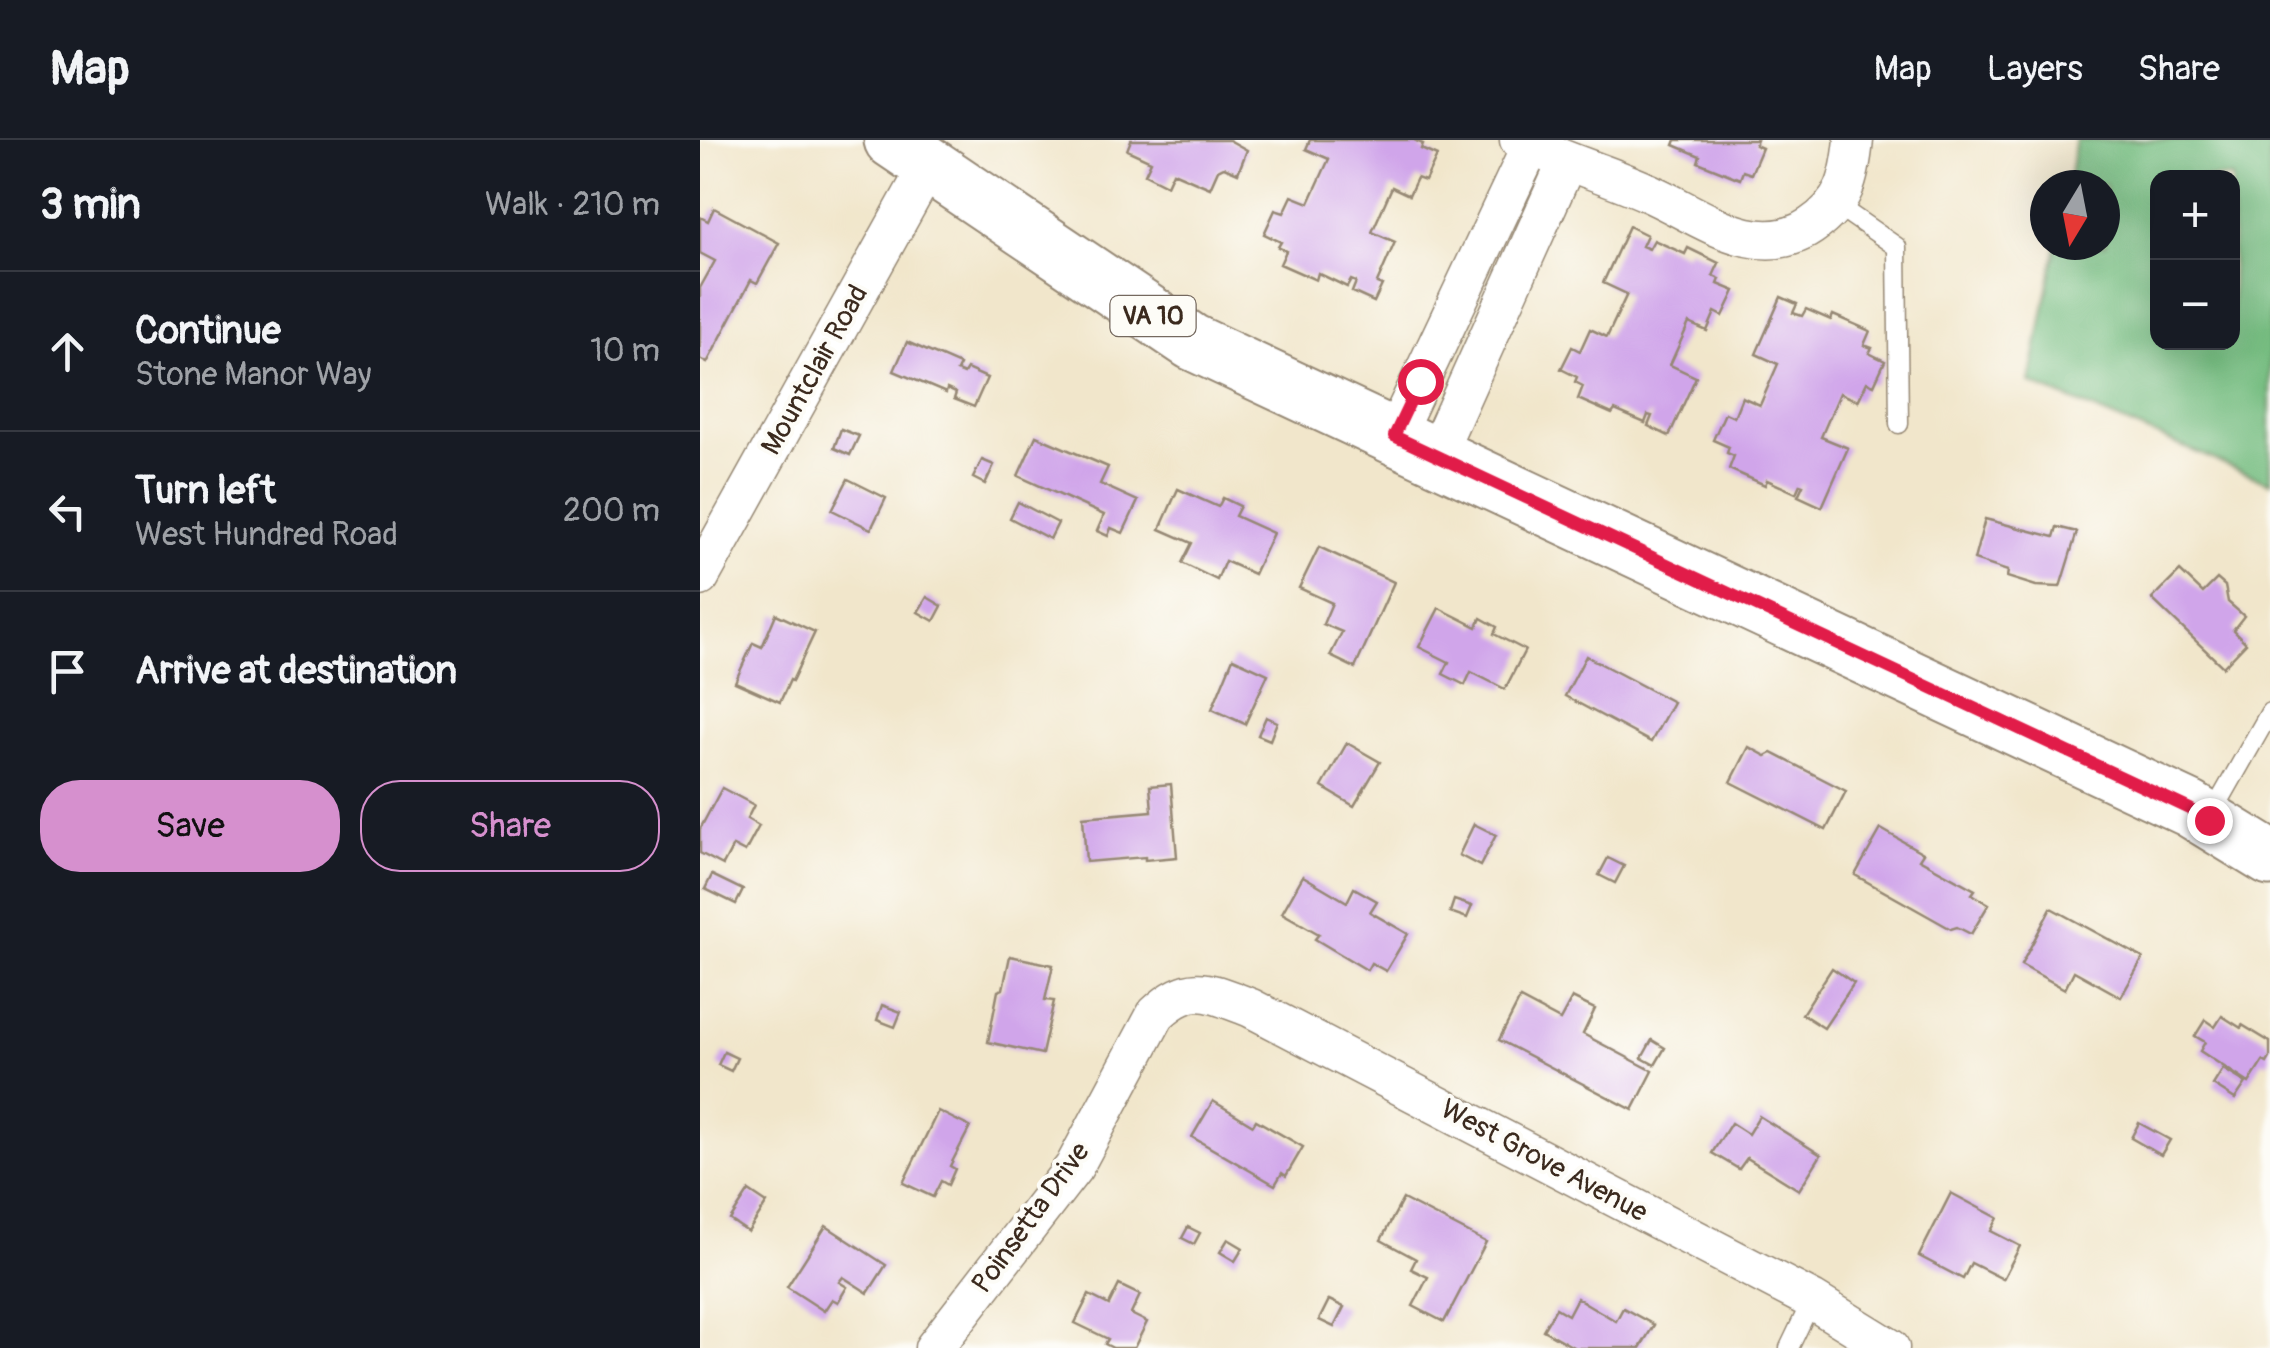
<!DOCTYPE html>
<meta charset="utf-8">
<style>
body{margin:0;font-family:Pangolin,sans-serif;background:#242831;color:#f1f3f6}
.controls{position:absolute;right:30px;top:30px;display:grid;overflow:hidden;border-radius:20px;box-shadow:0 10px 40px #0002}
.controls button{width:90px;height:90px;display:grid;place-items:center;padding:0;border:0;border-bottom:2px solid #363941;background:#171b24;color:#f1f3f6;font:50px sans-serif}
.compass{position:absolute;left:1330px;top:30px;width:90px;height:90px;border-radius:50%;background:#171b24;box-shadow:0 10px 40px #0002;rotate:190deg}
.stop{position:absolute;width:30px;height:30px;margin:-22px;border:8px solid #e11d48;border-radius:50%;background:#fff}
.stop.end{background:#e11d48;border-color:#fff;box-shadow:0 2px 10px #0008}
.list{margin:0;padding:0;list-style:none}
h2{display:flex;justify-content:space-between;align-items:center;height:130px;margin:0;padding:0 40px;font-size:42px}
h2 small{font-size:32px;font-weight:400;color:#9ea1a6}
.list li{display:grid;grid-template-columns:65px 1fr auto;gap:30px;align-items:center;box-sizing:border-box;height:160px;padding:0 40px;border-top:2px solid #363941}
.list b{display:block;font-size:38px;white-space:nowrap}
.list p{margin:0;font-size:32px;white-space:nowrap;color:#9ea1a6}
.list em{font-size:32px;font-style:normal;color:#9ea1a6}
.actions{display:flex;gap:20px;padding:30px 40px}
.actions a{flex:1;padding:22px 0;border:2px solid #d690ce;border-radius:40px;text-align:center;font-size:35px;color:#d690ce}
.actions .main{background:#d690ce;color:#111}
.icon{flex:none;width:55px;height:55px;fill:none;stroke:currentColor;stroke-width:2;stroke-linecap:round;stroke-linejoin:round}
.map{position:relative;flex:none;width:1570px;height:1208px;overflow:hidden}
header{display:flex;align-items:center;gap:60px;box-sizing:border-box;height:140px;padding:0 50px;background:#171b24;border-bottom:2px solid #363941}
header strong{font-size:48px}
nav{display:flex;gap:55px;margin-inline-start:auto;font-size:35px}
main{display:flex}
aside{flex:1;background:#171b24}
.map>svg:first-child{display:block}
.forest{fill:#76bd81;stroke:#587450;stroke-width:2.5;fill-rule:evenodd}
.building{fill:#d0a5ea}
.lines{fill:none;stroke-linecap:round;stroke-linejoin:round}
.lane-casing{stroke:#968874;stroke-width:21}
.street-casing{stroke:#968874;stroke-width:41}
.primary-casing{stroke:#968874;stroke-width:59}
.lane{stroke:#fff;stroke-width:18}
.street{stroke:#fff;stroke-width:38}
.primary{stroke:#fff;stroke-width:55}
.route{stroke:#e11d48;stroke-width:12}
.labels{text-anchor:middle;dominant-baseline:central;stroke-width:8;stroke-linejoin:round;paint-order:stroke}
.shield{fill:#fdfcf7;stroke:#75695f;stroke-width:2.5}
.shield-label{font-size:25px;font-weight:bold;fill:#3b2a1e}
.street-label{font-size:28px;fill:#3b2a1e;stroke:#fdfcf7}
</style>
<header>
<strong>Map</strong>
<nav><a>Map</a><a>Layers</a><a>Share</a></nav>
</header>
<main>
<aside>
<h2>3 min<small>Walk · 210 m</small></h2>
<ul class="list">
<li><svg class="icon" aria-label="ahead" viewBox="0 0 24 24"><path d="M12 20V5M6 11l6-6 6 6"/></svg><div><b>Continue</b><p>Stone Manor Way</p></div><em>10 m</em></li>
<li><svg class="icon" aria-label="left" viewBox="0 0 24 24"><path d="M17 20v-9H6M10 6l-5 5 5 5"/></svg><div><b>Turn left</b><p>West Hundred Road</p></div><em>200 m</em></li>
<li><svg class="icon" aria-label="arrive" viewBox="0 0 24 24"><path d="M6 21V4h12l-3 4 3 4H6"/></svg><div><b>Arrive at destination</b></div></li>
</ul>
<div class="actions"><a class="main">Save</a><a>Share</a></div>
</aside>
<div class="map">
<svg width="1570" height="1208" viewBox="0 0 1570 1208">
<rect width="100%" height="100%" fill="#fdfcf7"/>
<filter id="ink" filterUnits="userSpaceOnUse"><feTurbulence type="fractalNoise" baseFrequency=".01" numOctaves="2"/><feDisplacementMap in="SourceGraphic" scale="20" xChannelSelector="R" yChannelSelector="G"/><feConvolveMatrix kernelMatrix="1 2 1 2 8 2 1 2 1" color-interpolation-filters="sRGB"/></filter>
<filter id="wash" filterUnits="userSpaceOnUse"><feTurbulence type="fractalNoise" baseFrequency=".0048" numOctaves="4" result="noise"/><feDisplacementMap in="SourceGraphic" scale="40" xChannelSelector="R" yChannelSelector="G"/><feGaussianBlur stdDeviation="2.25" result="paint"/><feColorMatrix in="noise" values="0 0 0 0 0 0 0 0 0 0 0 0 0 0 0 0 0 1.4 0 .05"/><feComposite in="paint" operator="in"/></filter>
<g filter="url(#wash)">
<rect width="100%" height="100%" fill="#f1e6cb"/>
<!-- forest -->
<path class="forest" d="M 1376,0 L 1570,0 L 1570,343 L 1330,243 L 1356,105 L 1405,105 L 1405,45 L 1368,45 ZM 1458,38 L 1532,38 L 1532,202 L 1458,202 Z"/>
<g id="blocks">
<!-- building -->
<g class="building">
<path d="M 431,0 L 529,0 L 547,10 L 538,33 L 524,27 L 518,30 L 510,48 L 473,32 L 467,45 L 445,34 L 451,21 L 427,10 Z"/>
<path d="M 610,0 L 714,0 L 723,4 L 721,9 L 737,16 L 725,41 L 717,38 L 709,55 L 692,47 L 672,92 L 695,102 L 677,143 L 682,145 L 674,162 L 652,152 L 656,142 L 651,140 L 647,147 L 618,133 L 616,140 L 580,124 L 586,111 L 578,107 L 581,102 L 564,94 L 575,70 L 584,73 L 592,56 L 609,63 L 629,19 L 606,9 Z"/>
<path d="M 976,0 L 1057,0 L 1055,5 L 1062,8 L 1051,34 L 1043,31 L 1040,39 L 998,22 L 1000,16 L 974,5 Z"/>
<path d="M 14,68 L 79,103 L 57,143 L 51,140 L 7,223 L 0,219 L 0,148 L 15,121 L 0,113 L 0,77 L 8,81 Z"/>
<path d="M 929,86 L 947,95 L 942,106 L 949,109 L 954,100 L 985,114 L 988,108 L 1019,123 L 1013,136 L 1020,139 L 1018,144 L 1035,151 L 1023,176 L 1015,172 L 1007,191 L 989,183 L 970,225 L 996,237 L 969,296 L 948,286 L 952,276 L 948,275 L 945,283 L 915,270 L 912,274 L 878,259 L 883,246 L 875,242 L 877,237 L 861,229 L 872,207 L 880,211 L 890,189 L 907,197 L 927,154 L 903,143 Z"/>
<path d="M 1081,157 L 1097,164 L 1093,173 L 1102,176 L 1106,169 L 1131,180 L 1133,175 L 1170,191 L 1164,205 L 1172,208 L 1169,213 L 1185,221 L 1174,245 L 1167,242 L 1158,261 L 1140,253 L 1121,297 L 1148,308 L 1122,367 L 1098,356 L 1103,345 L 1100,344 L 1096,353 L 1067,340 L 1065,345 L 1029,329 L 1034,316 L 1027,313 L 1029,307 L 1013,300 L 1025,273 L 1034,277 L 1042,257 L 1060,265 L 1078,224 L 1056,214 Z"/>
<path d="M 207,202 L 260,225 L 257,231 L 264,234 L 267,229 L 287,238 L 274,267 L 254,259 L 256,253 L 247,249 L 246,253 L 194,231 Z"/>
<path d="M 141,289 L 159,296 L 150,315 L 134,308 Z"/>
<path d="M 336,296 L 408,327 L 400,344 L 438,361 L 423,393 L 411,388 L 408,396 L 397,391 L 404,375 L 318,336 Z"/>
<path d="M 282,320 L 294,325 L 285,344 L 273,338 Z"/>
<path d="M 148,339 L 186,358 L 171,389 L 132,370 Z"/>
<path d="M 478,349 L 518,367 L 523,358 L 540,366 L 535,376 L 573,393 L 554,434 L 525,421 L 517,440 L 482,423 L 492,403 L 460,389 Z"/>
<path d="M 318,362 L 358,383 L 350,399 L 310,378 Z"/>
<path d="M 1285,379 L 1354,397 L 1357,387 L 1377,392 L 1360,447 L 1336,446 L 1307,437 L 1308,431 L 1274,420 Z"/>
<path d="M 619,407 L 694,442 L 655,528 L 630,516 L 642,492 L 623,484 L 632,463 L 599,448 Z"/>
<path d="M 1480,431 L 1503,453 L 1517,439 L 1525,446 L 1528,462 L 1544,476 L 1533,490 L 1546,503 L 1523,527 L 1452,459 Z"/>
<path d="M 227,457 L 242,466 L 234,481 L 218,472 Z"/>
<path d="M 739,468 L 777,487 L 781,478 L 797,487 L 794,494 L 825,510 L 805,549 L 771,532 L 765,545 L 743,534 L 749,522 L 719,507 Z"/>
<path d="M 76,474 L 115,492 L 92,541 L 90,540 L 80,562 L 35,542 L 53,503 L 62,507 Z"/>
<path d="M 886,516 L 973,562 L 951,602 L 865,556 Z"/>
<path d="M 533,518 L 568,534 L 545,584 L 512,569 Z"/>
<path d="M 566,577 L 577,582 L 570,600 L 558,595 Z"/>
<path d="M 647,603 L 680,622 L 654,666 L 622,647 Z"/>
<path d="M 1049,607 L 1066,616 L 1072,613 L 1146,651 L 1126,690 L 1031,642 Z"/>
<path d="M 471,644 L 477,717 L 445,720 L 445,717 L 386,722 L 383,677 L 452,671 L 450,646 Z"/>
<path d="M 22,648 L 54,665 L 47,679 L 59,686 L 45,712 L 33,706 L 23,725 L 0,713 L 0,689 Z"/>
<path d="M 774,684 L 796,695 L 780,726 L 759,715 Z"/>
<path d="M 1181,689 L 1223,713 L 1219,719 L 1275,750 L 1272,754 L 1289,764 L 1271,794 L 1257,787 L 1251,789 L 1155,735 Z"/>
<path d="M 908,718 L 924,726 L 915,743 L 899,735 Z"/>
<path d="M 12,735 L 43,750 L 36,764 L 5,749 Z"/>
<path d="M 603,736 L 647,762 L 654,748 L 677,761 L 670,772 L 708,794 L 686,831 L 671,823 L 667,830 L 615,799 L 619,794 L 582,773 Z"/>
<path d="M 754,760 L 772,766 L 767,778 L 750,772 Z"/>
<path d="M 1351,768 L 1443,818 L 1421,857 L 1374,831 L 1365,849 L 1321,825 Z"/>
<path d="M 310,816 L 353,825 L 345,860 L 354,861 L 342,914 L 288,902 L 298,851 L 303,849 Z"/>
<path d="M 1132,828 L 1154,843 L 1124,888 L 1102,874 Z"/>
<path d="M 872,858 L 895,869 L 883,894 L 953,931 L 933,970 L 799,900 L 820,859 L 860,880 Z"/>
<path d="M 182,865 L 201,872 L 195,887 L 177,880 Z"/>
<path d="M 1522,876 L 1541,888 L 1542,885 L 1570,902 L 1570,918 L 1567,923 L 1563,921 L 1549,943 L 1500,911 L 1505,902 L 1495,896 L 1505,880 L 1515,887 Z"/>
<path d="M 952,900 L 965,908 L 955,925 L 942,918 Z"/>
<path d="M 24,912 L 37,918 L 31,931 L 18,925 Z"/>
<path d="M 1523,929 L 1546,943 L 1535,959 L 1513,945 Z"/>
<path d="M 513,961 L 553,985 L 556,980 L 603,1007 L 586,1036 L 582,1033 L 575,1045 L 492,997 Z"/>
<path d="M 238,971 L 270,987 L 250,1026 L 255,1029 L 248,1045 L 241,1041 L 233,1057 L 203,1043 Z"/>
<path d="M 1059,976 L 1121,1015 L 1099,1050 L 1047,1018 L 1039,1029 L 1012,1013 L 1031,983 L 1048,994 Z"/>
<path d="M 1439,983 L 1470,1000 L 1461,1015 L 1431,998 Z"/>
<path d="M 49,1051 L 67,1063 L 48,1092 L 30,1080 Z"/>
<path d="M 1251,1053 L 1298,1078 L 1291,1091 L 1320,1106 L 1303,1139 L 1271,1123 L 1263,1139 L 1219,1116 Z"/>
<path d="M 703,1059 L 786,1102 L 744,1182 L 713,1166 L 728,1137 L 711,1129 L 716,1119 L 681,1100 Z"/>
<path d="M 126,1086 L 186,1125 L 168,1153 L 143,1137 L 139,1142 L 147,1147 L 138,1162 L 132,1159 L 124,1171 L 87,1147 Z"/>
<path d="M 488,1087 L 500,1093 L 494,1104 L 482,1098 Z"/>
<path d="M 528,1099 L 543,1108 L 535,1121 L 520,1112 Z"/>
<path d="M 419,1145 L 440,1155 L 431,1174 L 447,1182 L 434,1208 L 413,1208 L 405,1204 L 408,1199 L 375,1183 L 389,1155 L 409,1165 Z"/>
<path d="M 877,1158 L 916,1181 L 923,1168 L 954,1185 L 940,1208 L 875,1208 L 843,1190 L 856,1168 L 868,1175 Z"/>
<path d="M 629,1160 L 644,1167 L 634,1187 L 619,1180 Z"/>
</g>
</g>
</g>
<g filter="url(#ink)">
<use href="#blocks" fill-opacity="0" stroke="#968874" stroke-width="2.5"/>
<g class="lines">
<!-- lane casing -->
<g class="lane-casing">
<g id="lane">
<path d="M 1135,64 L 1197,107 L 1199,284"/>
<path d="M 1511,676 L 1570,572"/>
<path d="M 1089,1208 L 1112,1160"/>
</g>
</g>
<!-- street casing -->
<g class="street-casing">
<g id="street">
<path d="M 819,0 C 860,21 905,33 947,52 C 998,74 1057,123 1111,86 C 1145,63 1150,38 1154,0"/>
<path d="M 694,296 L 831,6"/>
<path d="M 735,316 L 867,22"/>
<path d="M 0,437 L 230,23"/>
<path d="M 234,1208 L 374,1027 L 456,874 C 491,840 509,852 551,868 L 1112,1160 L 1190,1208"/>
</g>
</g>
<!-- primary casing -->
<g class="primary-casing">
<path id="primary" d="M 192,0 L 492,202 L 1490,669 L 1570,718"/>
</g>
<!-- lane -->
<use href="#lane" class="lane"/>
<!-- street -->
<use href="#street" class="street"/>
<!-- primary -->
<use href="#primary" class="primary"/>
</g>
</g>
<g class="lines" filter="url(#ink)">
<!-- route -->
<path class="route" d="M 720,241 L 694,296 L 1490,669 L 1509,680"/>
</g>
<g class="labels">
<!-- shield labels -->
<rect class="shield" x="410.5" y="156" width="85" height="40" rx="8"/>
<g class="shield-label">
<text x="453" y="176">VA 10</text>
</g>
<!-- street labels -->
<g class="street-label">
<text transform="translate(115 230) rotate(-61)">Mountclair Road</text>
<text transform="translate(844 1021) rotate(28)">West Grove Avenue</text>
<text transform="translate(331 1078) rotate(-54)">Poinsetta Drive</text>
</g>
</g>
</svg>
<div class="controls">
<button>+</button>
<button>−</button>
</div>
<svg class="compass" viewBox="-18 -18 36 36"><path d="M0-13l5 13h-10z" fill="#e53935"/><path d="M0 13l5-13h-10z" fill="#9ea1a6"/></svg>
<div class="stop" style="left:720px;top:241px"></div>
<div class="stop end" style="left:1509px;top:680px"></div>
</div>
</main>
